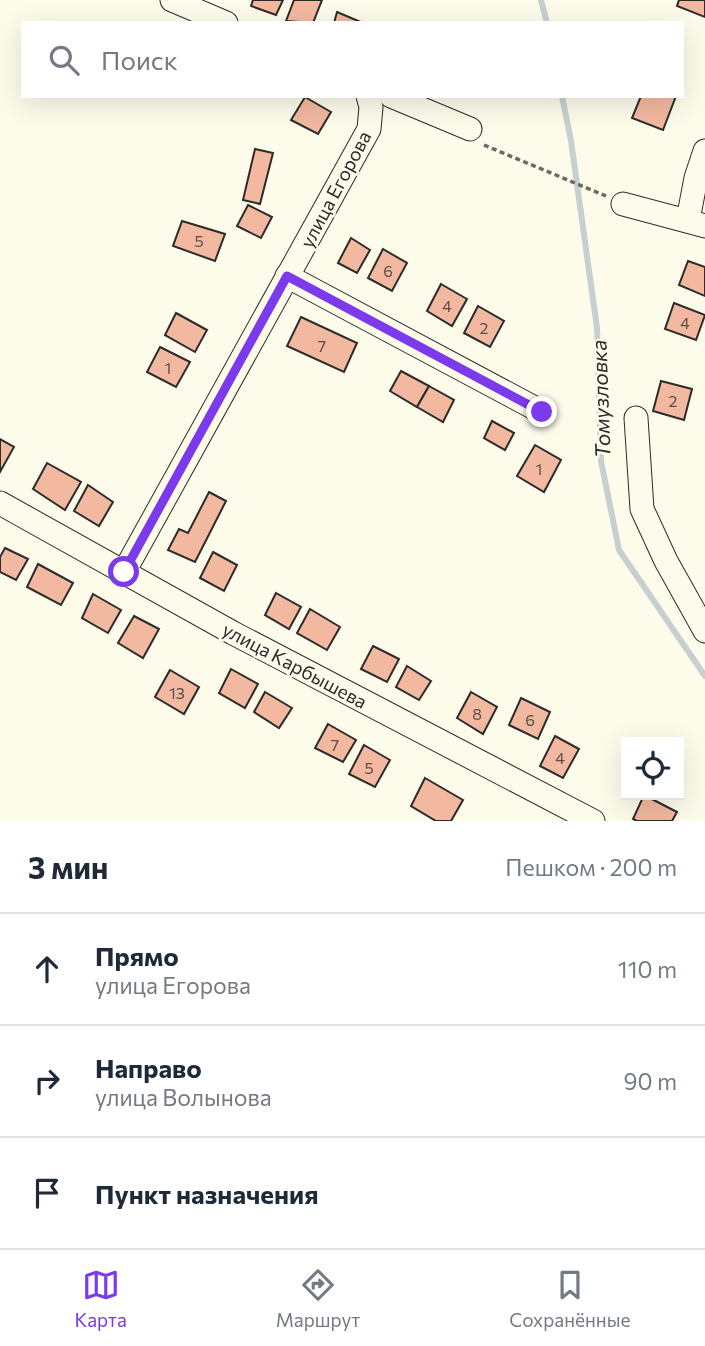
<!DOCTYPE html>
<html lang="ru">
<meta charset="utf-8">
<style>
body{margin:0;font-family:Commissioner,sans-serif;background:#f2f2f3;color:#1f2937}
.controls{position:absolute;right:21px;bottom:21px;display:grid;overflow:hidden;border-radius:0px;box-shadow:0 7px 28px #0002}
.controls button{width:63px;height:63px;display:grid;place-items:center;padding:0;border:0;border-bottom:2px solid #e0e1e3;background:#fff;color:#1f2937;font:35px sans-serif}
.stop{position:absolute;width:21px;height:21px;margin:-16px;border:5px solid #7c3aed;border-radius:50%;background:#fff}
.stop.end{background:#7c3aed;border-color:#fff;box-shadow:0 2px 7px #0008}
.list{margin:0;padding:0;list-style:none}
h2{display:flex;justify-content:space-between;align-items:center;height:91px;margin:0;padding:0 28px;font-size:30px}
h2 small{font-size:23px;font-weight:400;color:#747a83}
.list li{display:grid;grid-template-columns:46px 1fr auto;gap:21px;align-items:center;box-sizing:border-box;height:112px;padding:0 28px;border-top:2px solid #e0e1e3}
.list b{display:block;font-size:26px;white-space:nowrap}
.list p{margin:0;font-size:23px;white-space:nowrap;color:#747a83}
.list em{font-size:23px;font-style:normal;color:#747a83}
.icon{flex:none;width:38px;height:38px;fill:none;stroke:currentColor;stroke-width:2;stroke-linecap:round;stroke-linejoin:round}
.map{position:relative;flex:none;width:705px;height:821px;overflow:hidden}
.search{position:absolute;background:#fff;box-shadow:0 7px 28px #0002;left:21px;right:21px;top:21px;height:77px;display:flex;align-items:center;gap:18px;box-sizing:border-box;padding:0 24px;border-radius:0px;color:#747a83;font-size:26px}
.sheet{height:427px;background:#fff}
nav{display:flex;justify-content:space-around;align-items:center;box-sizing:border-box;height:98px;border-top:2px solid #e0e1e3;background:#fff;font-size:19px;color:#747a83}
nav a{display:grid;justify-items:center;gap:4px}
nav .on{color:#7c3aed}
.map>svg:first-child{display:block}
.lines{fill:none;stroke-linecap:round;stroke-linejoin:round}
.stream{stroke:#c7d0d0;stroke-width:6}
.building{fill:#f2b8a0;stroke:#2b2b2b;stroke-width:2}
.minor-casing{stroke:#2b2b2b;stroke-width:25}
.path{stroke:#6a6964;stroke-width:3.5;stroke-dasharray:5 3.5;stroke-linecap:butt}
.minor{stroke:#fdfbea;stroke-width:23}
.route{stroke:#7c3aed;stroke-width:9}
.labels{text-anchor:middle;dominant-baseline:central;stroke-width:5;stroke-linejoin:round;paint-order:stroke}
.number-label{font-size:16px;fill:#5d4e48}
.street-label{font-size:19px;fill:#2b2b2b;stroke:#fdfbea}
.water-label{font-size:21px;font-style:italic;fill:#2b2b2b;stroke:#fdfbea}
</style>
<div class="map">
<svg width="705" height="821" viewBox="0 0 705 821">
<rect width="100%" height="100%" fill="#fdfbea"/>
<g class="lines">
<!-- stream -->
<g class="stream">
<path d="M 541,0 L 547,23"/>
<path d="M 562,96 L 571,141 L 597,328 L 601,461 L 619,550 L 705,676"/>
</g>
</g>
<!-- building -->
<g class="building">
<path d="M 253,0 L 283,0 L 276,15 L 251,6 Z"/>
<path d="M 294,0 L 322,0 L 313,23 L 286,21 Z"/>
<path d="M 679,0 L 705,0 L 705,17 L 677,6 Z"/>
<path d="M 337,12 L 363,23 L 334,23 Z"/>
<path d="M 641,96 L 676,96 L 663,130 L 632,118 Z"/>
<path d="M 305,97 L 331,112 L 318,134 L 291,120 Z"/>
<path d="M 255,149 L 273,153 L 260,204 L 243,200 Z"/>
<path d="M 248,205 L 272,217 L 261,238 L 237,226 Z"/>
<path d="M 182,221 L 225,234 L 215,261 L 173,246 Z"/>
<path d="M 351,238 L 370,250 L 357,273 L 338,263 Z"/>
<path d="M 383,249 L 407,263 L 392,291 L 368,278 Z"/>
<path d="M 688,261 L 705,267 L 705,296 L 679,285 Z"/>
<path d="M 441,284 L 467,299 L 452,326 L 427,311 Z"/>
<path d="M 674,303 L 705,315 L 696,340 L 665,329 Z"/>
<path d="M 478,306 L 504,321 L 490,347 L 464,333 Z"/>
<path d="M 176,313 L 207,330 L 195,352 L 165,335 Z"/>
<path d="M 301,317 L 357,343 L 344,372 L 287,346 Z"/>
<path d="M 160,347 L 190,362 L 176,387 L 147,372 Z"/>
<path d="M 401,371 L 429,386 L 417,407 L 390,391 Z"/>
<path d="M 661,381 L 692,389 L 684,420 L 653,411 Z"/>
<path d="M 429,386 L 454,400 L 443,422 L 417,407 Z"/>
<path d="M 492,421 L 514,433 L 505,450 L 484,438 Z"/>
<path d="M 0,439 L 14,447 L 0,472 Z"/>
<path d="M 535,445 L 561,460 L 544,492 L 517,476 Z"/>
<path d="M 47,463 L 81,482 L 65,510 L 33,489 Z"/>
<path d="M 88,485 L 113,502 L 99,526 L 74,511 Z"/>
<path d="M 209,492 L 226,501 L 195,562 L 168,550 L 179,529 L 188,533 Z"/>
<path d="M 5,548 L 28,559 L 16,580 L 0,572 L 0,557 Z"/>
<path d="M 213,552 L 237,565 L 224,591 L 200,578 Z"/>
<path d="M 38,564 L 73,583 L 61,605 L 27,587 Z"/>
<path d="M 276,593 L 301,607 L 289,629 L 265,615 Z"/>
<path d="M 93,594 L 121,610 L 108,633 L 82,618 Z"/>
<path d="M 310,609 L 340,627 L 327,650 L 297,633 Z"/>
<path d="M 134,616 L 159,629 L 143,658 L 118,643 Z"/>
<path d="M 373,646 L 399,659 L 387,682 L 361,669 Z"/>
<path d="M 407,666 L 431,681 L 419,700 L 396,687 Z"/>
<path d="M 231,669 L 258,684 L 245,708 L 219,693 Z"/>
<path d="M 170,670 L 199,687 L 184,714 L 155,697 Z"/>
<path d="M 265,692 L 292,708 L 279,728 L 254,712 Z"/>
<path d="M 471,692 L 497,707 L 483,734 L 457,718 Z"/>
<path d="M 521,698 L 550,712 L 538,739 L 509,725 Z"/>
<path d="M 328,724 L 356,740 L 343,762 L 315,748 Z"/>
<path d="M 555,736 L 579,749 L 563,778 L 540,766 Z"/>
<path d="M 364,745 L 390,760 L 375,787 L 349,774 Z"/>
<path d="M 425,778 L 463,800 L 451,821 L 436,821 L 411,806 Z"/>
<path d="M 644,795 L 677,812 L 672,821 L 637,821 L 633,819 Z"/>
</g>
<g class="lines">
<!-- minor casing -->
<g class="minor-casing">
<g id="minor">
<path d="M 172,0 L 226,23"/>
<path d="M 391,96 L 470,129"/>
<path d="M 623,204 L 705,226"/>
<path d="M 688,220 L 696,178 L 705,151"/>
<path d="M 287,276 L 542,412"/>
<path d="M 636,418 L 642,509 L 666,561 L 705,631"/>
<path d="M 0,503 L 233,633 L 593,821"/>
<path d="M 124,572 L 369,129 L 371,107 L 368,96"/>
</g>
</g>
<!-- path -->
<path class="path" d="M 484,145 L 606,196"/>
<!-- minor -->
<use href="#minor" class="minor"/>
</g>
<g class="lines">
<!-- route -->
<path class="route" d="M 124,572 L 287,276 L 542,412"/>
</g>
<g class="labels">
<!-- number labels -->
<g class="number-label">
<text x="199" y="240">5</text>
<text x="388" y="270">6</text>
<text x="447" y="305">4</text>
<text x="685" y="322">4</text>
<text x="484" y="327">2</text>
<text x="322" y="345">7</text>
<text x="168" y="367">1</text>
<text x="673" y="400">2</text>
<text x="539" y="468">1</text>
<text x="177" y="692">13</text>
<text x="477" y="713">8</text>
<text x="530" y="719">6</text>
<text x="335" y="744">7</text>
<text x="560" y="757">4</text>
<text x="369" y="767">5</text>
</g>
<!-- street labels -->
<g class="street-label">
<text transform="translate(335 189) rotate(-62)">улица Егорова</text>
<text transform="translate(295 665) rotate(28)">улица Карбышева</text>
</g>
<!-- water labels -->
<g class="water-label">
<text transform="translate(600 399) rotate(-92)">Томузловка</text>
</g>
</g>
</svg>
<div class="controls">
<button><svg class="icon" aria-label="locate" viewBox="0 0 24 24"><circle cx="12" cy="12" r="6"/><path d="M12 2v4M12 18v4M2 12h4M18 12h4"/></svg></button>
</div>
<div class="stop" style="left:124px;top:572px"></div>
<div class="stop end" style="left:542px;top:412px"></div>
<div class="search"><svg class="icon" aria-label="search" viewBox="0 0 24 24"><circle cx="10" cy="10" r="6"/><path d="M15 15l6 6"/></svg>Поиск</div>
</div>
<section class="sheet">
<h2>3 мин<small>Пешком · 200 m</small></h2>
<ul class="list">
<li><svg class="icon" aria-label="ahead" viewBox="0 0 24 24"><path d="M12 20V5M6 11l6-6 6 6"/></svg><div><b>Прямо</b><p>улица Егорова</p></div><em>110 m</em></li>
<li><svg class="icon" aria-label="right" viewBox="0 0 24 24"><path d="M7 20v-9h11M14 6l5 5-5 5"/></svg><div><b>Направо</b><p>улица Волынова</p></div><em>90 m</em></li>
<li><svg class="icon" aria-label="arrive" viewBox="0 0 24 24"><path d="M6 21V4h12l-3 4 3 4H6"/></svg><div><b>Пункт назначения</b></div></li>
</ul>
</section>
<nav>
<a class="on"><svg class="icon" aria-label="map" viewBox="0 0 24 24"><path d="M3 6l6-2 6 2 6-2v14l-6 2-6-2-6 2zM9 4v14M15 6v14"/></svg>Карта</a>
<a><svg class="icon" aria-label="directions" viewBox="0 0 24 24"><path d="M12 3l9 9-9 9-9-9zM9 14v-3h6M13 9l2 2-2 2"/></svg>Маршрут</a>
<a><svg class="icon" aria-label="saved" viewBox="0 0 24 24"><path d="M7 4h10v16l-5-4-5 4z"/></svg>Сохранённые</a>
</nav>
